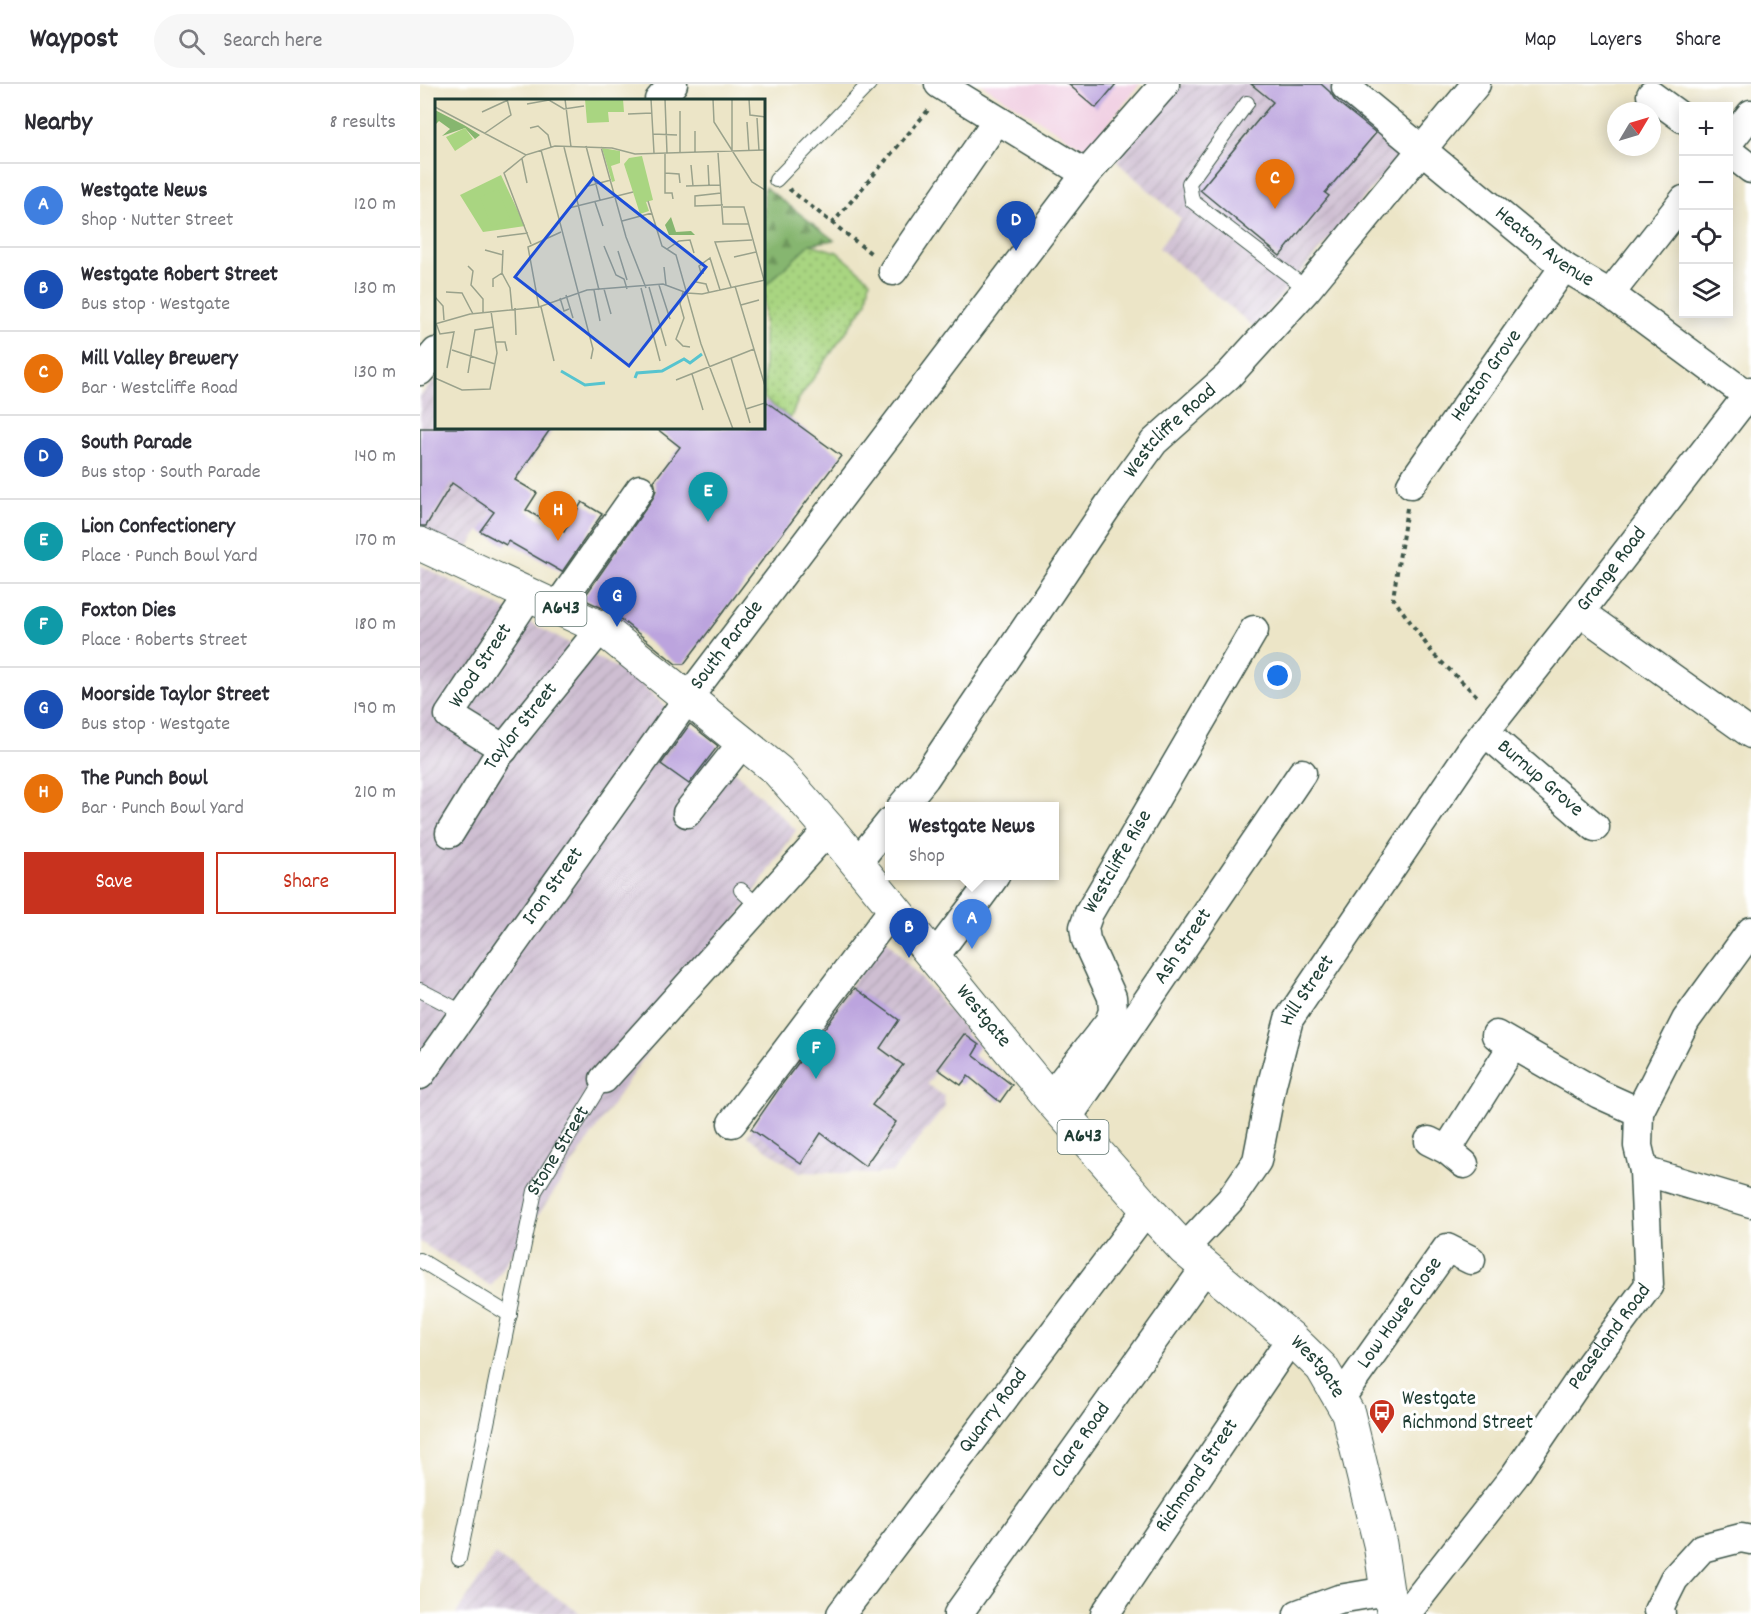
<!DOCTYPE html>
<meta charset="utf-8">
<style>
body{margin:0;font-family:Dekko,sans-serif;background:#f7f7f7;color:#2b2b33}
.controls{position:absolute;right:18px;top:18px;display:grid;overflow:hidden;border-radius:0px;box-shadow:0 3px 15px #0003}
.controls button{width:54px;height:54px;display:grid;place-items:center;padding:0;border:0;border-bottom:2px solid #e1e1e2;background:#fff;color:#2b2b33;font:30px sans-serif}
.compass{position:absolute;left:1187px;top:18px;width:54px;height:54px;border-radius:50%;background:#fff;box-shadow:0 3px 15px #0003;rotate:52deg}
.you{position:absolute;left:858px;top:592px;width:21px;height:21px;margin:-15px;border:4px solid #fff;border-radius:50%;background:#1a73e8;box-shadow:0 0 0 9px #1a73e833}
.badge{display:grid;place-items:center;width:39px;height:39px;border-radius:50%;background:#c8321e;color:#fff;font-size:20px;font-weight:700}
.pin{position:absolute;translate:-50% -50px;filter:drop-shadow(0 2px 3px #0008)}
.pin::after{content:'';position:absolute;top:32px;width:21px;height:18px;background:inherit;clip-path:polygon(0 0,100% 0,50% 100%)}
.popup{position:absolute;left:465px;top:718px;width:174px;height:78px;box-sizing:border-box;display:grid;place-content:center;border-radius:0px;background:#fff;filter:drop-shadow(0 2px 4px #0005);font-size:20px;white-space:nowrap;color:#7c7c81}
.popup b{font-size:22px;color:#2b2b33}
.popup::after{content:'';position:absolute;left:50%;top:100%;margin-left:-12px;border:12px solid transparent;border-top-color:#fff}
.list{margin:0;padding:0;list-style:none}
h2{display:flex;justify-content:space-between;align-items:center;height:78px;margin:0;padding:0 24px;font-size:26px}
h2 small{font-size:20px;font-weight:400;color:#7c7c81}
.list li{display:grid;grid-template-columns:39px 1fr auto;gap:18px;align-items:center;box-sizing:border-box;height:84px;padding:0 24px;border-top:2px solid #e1e1e2}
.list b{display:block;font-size:22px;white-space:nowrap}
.list p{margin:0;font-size:20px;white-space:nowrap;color:#7c7c81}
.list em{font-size:20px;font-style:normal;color:#7c7c81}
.actions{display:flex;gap:12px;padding:18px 24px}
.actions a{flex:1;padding:14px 0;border:2px solid #c8321e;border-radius:0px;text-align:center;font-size:21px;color:#c8321e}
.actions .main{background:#c8321e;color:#fff}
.icon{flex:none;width:33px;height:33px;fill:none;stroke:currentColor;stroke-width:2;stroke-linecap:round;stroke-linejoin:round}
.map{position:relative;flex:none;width:1331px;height:1530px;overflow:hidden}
header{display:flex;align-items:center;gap:36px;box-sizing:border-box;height:84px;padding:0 30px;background:#fff;border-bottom:2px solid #e1e1e2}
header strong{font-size:28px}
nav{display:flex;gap:33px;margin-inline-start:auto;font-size:21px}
.search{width:420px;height:54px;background:#f7f7f7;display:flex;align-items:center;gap:15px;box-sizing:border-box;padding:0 21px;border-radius:33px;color:#7c7c81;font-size:22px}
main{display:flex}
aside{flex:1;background:#fff}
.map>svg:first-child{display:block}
.built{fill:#f1d0e3}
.industrial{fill:url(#industrial-furrows)}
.grass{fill:url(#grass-dots);stroke:#64895a;stroke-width:1.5}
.forest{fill:url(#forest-firs);stroke:#527a52;stroke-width:1.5}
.building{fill:#bca4de}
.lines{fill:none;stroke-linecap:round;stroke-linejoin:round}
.service-casing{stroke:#3e564a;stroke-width:16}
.minor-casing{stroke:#3e564a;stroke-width:31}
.primary-casing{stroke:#3e564a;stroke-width:35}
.path{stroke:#3e564a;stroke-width:4;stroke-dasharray:4.5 4.5;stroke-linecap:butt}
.service{stroke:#fff;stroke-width:14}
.minor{stroke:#fff;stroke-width:28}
.primary{stroke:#fff;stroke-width:33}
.labels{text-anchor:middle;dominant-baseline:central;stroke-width:6;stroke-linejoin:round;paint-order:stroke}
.shield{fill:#fff;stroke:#627771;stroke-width:1.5}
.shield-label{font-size:20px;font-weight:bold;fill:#1f3d34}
.street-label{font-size:21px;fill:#1f3d34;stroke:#fff}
.poi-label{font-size:21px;fill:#1f3d34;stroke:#fff;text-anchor:start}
.inset-river{fill:none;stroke:#57c4cf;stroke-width:3}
.inset-road{fill:none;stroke:#9aa28c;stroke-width:1.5}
.view{fill:#1d4ed8;fill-opacity:0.15;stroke:#1d4ed8;stroke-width:3}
.inset-edge{fill:none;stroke:#1f3d34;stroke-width:3}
</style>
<header>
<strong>Waypost</strong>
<div class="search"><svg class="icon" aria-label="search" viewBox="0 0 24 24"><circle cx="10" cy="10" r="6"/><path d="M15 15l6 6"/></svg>Search here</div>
<nav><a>Map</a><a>Layers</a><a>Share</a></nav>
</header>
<main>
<aside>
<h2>Nearby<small>8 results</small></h2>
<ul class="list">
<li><span class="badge" style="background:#3f7fe0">A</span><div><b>Westgate News</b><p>Shop · Nutter Street</p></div><em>120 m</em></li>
<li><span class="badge" style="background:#1a4fb4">B</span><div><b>Westgate Robert Street</b><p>Bus stop · Westgate</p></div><em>130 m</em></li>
<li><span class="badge" style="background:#e8710a">C</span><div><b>Mill Valley Brewery</b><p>Bar · Westcliffe Road</p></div><em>130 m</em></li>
<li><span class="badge" style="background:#1a4fb4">D</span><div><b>South Parade</b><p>Bus stop · South Parade</p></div><em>140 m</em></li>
<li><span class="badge" style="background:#0f9aa8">E</span><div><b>Lion Confectionery</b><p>Place · Punch Bowl Yard</p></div><em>170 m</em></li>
<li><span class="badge" style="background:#0f9aa8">F</span><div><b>Foxton Dies</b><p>Place · Roberts Street</p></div><em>180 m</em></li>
<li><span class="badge" style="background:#1a4fb4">G</span><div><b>Moorside Taylor Street</b><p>Bus stop · Westgate</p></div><em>190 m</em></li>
<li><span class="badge" style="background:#e8710a">H</span><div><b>The Punch Bowl</b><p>Bar · Punch Bowl Yard</p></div><em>210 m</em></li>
</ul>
<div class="actions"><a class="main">Save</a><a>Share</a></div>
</aside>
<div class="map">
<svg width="1331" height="1530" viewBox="0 0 1331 1530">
<defs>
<pattern id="industrial-furrows" width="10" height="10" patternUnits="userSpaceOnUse" patternTransform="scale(1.5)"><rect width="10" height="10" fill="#cebed1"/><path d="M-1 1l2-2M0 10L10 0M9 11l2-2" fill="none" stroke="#b0a4b4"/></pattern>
<pattern id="grass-dots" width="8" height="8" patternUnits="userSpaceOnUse" patternTransform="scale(1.5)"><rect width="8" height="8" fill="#a9d581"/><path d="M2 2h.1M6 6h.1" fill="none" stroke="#89ae6a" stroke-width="1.8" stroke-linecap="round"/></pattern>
<pattern id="forest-firs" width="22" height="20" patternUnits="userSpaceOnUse" patternTransform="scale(1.5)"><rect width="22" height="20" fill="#86b66f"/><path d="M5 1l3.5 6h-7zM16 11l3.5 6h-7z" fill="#6d955c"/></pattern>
</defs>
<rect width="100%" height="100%" fill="#fff"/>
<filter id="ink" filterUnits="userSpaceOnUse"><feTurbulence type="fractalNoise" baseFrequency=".0167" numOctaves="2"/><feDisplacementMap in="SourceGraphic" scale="12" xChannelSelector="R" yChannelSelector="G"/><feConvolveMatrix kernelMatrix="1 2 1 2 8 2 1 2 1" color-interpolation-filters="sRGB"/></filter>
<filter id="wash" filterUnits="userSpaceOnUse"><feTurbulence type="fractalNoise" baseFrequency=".008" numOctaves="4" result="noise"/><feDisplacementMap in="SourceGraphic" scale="24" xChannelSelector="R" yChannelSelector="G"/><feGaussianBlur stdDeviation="1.35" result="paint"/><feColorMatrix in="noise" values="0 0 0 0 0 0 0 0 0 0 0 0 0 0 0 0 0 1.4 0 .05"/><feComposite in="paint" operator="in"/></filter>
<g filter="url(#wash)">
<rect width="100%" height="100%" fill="#ece5c7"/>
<!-- built -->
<path class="built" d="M 561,0 L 720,0 L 667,66 Z"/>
<!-- industrial -->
<g class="industrial">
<path d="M 761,0 L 915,0 L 987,63 L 834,243 L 739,164 L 761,135 L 696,77 Z"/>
<path d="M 16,294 L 16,344 L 134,344 L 46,466 L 0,446 L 0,312 Z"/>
<path d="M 0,481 L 214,593 L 376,746 L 71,1202 L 0,1158 Z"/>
<path d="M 464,853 L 547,947 L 507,1000 L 524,1012 L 525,1023 L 472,1088 L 456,1090 L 379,1088 L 327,1052 Z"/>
<path d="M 75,1471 L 161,1530 L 36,1530 Z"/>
</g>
<!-- grass -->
<path class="grass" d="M 390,160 L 417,168 L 450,196 L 447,218 L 378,316 L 370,335 L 344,314 L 344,203 Z"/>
<!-- forest -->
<path class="forest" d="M 345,103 L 414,156 L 390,160 L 344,203 L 344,105 Z"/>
<g id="blocks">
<!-- building -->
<g class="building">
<path d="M 648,0 L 696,0 L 676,24 Z"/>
<path d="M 831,0 L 901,0 L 910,8 L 915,16 L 956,49 L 905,109 L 909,112 L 860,172 L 780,106 L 853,18 Z"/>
<path d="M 344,316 L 421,372 L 264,580 L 256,580 L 193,529 L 163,515 L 233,414 L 236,406 L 234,397 L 260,363 L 236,344 L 344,344 Z"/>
<path d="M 0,344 L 131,344 L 95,396 L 117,409 L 106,426 L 144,448 L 162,418 L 182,430 L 142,488 L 88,457 L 86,461 L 60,447 L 74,428 L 32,399 L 6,442 L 0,442 Z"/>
<path d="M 270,640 L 298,662 L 269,700 L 241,680 Z"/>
<path d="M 435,904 L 479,936 L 460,964 L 483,981 L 452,1021 L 476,1038 L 445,1082 L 401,1049 L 381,1080 L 331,1045 L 360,1003 Z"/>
<path d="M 544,950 L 559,961 L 553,971 L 592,1001 L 580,1018 L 548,992 L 541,1001 L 518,985 Z"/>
</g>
</g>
</g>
<g filter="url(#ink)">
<use href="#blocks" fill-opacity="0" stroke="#3e564a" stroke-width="1.5"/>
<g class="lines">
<!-- service casing -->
<g class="service-casing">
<g id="service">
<path d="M 827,19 L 769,99 L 772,117 L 887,205"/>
<path d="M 356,96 L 449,0"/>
<path d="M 321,806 L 339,823"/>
<path d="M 0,906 L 44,929"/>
<path d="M 0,1176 L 90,1231"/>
<path id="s1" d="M 39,1475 L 115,1107 L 184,995"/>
</g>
</g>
<!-- minor casing -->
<g class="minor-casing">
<g id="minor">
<path d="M 519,0 L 666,90"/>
<path id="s2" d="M 926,3 L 1144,183 L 1190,210 L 1331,314"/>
<path d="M 1231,11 L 1264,35"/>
<path d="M 239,16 L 253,0"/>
<path d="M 1308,59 L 1331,30"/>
<path d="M 1308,67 L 1331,85"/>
<path d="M 473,187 L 577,36"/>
<path d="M 1190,210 L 1264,116"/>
<path d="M 0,287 L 16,268"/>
<path id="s3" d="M 991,400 L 1144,183"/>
<path d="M 137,523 L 220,405"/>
<path d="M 1160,528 L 1331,650"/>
<path id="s4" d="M 1065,648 L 1175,743"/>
<path id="s5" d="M 84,665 L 29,631 L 110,510"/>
<path id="s6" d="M 482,722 L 505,694 L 690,419 L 734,358 L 808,292 L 887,205 L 1056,0"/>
<path d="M 267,729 L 323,658"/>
<path id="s7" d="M 30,749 L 77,673 L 181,544"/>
<path d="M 436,780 L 470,738"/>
<path d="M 514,874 C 534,845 556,820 575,792"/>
<path d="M 1076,951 L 1179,1010 L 1219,1028"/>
<path id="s8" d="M 0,991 L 268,614 L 666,90 L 745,0"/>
<path d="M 184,995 L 409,745"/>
<path id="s9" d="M 629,1014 L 689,938 L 693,927 L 692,913 L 666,856 L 664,843 L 669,829 L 834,546"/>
<path id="s10" d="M 647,1035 L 882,689"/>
<path d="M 312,1039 L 474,824"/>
<path d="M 1009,1057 L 1027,1066 L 1044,1080"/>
<path d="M 1027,1066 L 1093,961"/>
<path d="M 1224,1087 L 1331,1119"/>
<path id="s11" d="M 764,1165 L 811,1115 L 837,1077 L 852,1000 L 869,935 L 1053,663 L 1160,528 L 1331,307"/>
<path id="s12" d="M 920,1315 L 1027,1164 L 1051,1176"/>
<path id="s13" d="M 421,1530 L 727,1125"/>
<path id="s14" d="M 538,1530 L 785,1184"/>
<path id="s15" d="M 685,1530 L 871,1254"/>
<path d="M 878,1530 L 919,1515 L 967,1507"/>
<path id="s16" d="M 986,1530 L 1095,1391 L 1171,1279 L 1229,1201 L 1224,1087 L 1218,1062 L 1219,1028 L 1266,936 L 1331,847"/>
<path d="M 1241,1530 L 1238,1527 L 1254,1495 L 1282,1464 L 1321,1454 L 1331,1456"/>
</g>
</g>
<!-- primary casing -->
<g class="primary-casing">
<g id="primary">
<path id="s17" d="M 0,460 L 181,544 L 358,687 L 409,745 L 629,1014 L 727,1125 L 764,1165 L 871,1254 L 902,1284 L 928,1329 L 960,1460 L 967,1507 L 975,1530"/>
</g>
</g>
<!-- path -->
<g class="path">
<path d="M 369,105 L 453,171"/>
<path d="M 412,140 L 510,24"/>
<path d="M 987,424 L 973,514 L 1014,571 L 1059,614"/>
</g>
<!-- service -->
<use href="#service" class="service"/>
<!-- minor -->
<use href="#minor" class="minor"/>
<!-- primary -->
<use href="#primary" class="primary"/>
</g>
</g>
<!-- icons -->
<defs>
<g id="bus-pin" transform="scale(1.35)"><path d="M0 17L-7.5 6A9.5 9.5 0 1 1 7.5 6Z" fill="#c8321e" stroke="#fff"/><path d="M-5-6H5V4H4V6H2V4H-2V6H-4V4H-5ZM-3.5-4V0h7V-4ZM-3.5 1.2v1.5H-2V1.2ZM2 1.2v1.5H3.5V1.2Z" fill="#fff"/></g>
</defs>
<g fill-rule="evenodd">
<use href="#bus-pin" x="962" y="1328"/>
</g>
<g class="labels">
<!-- shield labels -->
<g class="shield">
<rect x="115.5" y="508" width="51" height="34" rx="4.5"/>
<rect x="637.5" y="1036" width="51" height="34" rx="4.5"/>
</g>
<g class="shield-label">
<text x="141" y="525">A643</text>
<text x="663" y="1053">A643</text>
</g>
<!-- street labels -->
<g class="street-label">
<text stroke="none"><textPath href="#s2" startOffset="255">Heaton Avenue</textPath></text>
<text stroke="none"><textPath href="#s3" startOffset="132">Heaton Grove</textPath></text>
<text stroke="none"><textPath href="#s6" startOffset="462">Westcliffe Road</textPath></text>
<text stroke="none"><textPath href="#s11" startOffset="814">Grange Road</textPath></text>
<text stroke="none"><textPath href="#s8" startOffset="528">South Parade</textPath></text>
<text stroke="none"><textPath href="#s5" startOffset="123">Wood Street</textPath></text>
<text stroke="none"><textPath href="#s7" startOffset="128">Taylor Street</textPath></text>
<text stroke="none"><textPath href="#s4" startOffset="72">Burnup Grove</textPath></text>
<text stroke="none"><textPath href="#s9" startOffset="272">Westcliffe Rise</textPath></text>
<text stroke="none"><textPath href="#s8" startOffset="231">Iron Street</textPath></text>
<text stroke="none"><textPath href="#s10" startOffset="208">Ash Street</textPath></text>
<text stroke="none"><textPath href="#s11" startOffset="294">Hill Street</textPath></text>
<text stroke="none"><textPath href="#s17" startOffset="747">Westgate</textPath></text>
<text stroke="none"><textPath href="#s1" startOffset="422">Stone Street</textPath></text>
<text stroke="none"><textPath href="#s12" startOffset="105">Low House Close</textPath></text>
<text stroke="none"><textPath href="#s16" startOffset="344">Peaseland Road</textPath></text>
<text stroke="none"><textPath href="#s17" startOffset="1233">Westgate</textPath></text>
<text stroke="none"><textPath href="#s13" startOffset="254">Quarry Road</textPath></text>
<text stroke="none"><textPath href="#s14" startOffset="213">Clare Road</textPath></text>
<text stroke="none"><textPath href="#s15" startOffset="166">Richmond Street</textPath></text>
</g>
<!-- poi labels -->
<g class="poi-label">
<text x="982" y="1316">Westgate<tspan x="982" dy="24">Richmond Street</tspan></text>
</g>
</g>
<!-- overview -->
<g transform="translate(15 15)">
<rect width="330" height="330" fill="#ece5c7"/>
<path d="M 150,0 L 188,0 L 189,13 L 173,13 L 174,23 L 152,24 Z" fill="#a9d581"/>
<path d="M 0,11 L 29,26 L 45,36 L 40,40 L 30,29 L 7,37 L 15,30 L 4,22 L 0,26 ZM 236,118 L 241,133 L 256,132 L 260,136 L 234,136 L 230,126 Z" fill="#86b66f"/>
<path d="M 207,57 L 218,101 L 211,103 L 214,112 L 205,115 L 189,65 L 194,59 Z" fill="#a9d581"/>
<path d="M 167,49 L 185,52 L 185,64 L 176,67 L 180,82 L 177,83 ZM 66,76 L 90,127 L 48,133 L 25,96 Z" fill="#a9d581"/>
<path d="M 30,29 L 38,40 L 20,52 L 11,38 ZM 63,90 L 75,120 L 57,128 L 45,98 Z" fill="#a9d581"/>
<path class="inset-river" d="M 126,272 L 150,286 L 170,284M 200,279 L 202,274 L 227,272 L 249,260 L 255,264 L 267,255"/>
<path class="inset-road" d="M 130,0 L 136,48M 216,0 L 219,54M 230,0 L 232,54M 278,0 L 279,23 L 317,83 L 330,91M 314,0 L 315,16 L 330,18M 92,5 L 114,1 L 129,10 L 149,7M 0,8 L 91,56 L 120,47 L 177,49 L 200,55 L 330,51M 47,13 L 73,1M 193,15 L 217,14M 322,19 L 324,52M 312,23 L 314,53M 95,29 L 103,27 L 113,36 L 116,48M 260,32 L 260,53M 50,34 L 76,16 L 72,0M 218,35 L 242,36M 151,47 L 165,101M 129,48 L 164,191M 166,48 L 191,138 L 211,189M 106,51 L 158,250 L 156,260M 297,51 L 297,0M 230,54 L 230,94 L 237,94 L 238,100M 245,54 L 245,12M 283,54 L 288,125 L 313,125M 91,56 L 69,74 L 96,145M 87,60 L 92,84M 256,66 L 258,87M 273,66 L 274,86M 230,74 L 244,75 L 245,84M 153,87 L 176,81M 251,87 L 285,86M 286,94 L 260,97 L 260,107 L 288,106M 213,102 L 227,147 L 241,156 L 266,245 L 298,330M 160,103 L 168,127M 288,108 L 309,108 L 329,181M 134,109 L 198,93M 187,122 L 217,114M 62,138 L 93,134M 169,147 L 181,176 L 189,180 L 192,190M 232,150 L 244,142 L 255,141 L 259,154M 50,151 L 68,156M 68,151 L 67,174 L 75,189 L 77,210M 183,152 L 192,181M 299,158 L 321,153M 33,167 L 38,172 L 36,186 L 48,200 L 48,213M 229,168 L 231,186M 269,174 L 266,174 L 264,167 L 275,159 L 285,191M 261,183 L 271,185 L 274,194M 224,186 L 235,220M 300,187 L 330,287M 58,188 L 58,180 L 67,174M 214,188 L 231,247M 296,188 L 280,143 L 317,141M 206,189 L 225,262M 169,190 L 176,215M 159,191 L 165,222M 11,193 L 27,194 L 38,215M 248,193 L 245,205 L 249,219 L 241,240 L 248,247 L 255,248M 131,196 L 138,219M 0,198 L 8,207 L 9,221M 125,199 L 129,212 L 134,210M 306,206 L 324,201M 104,208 L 93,148 L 126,133M 106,208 L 119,262M 80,209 L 81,236M 1,224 L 5,235 L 19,233 L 12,269M 0,225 L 35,215 L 104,208 L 152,191 L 228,185 L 252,194 L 267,195 L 330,181M 61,243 L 70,243 L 72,252M 17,251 L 60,265M 296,259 L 315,324M 33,274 L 40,231 L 59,228M 257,275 L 268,311M 0,279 L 27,291 L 55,290 L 62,254 L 56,212M 241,281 L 319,250M 311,310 L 330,304"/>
<path class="view" d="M 158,79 L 271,168 L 194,267 L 80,178 Z"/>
<rect width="330" height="330" class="inset-edge"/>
</g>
</svg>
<div class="controls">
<button>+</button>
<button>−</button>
<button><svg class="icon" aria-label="locate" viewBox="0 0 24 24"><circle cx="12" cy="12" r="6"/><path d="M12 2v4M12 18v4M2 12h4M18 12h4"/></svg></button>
<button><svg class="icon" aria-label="layers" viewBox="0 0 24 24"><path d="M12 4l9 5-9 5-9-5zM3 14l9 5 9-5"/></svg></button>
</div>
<svg class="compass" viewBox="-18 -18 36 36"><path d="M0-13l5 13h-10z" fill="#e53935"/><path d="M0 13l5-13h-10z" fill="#7c7c81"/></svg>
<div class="you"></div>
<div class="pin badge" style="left:552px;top:865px;background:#3f7fe0">A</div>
<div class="popup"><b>Westgate News</b>Shop</div>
<div class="pin badge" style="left:489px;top:874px;background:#1a4fb4">B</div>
<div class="pin badge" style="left:855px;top:125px;background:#e8710a">C</div>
<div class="pin badge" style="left:596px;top:167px;background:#1a4fb4">D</div>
<div class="pin badge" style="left:288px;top:438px;background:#0f9aa8">E</div>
<div class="pin badge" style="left:396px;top:995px;background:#0f9aa8">F</div>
<div class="pin badge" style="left:197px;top:543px;background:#1a4fb4">G</div>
<div class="pin badge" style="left:138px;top:457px;background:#e8710a">H</div>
</div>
</main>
